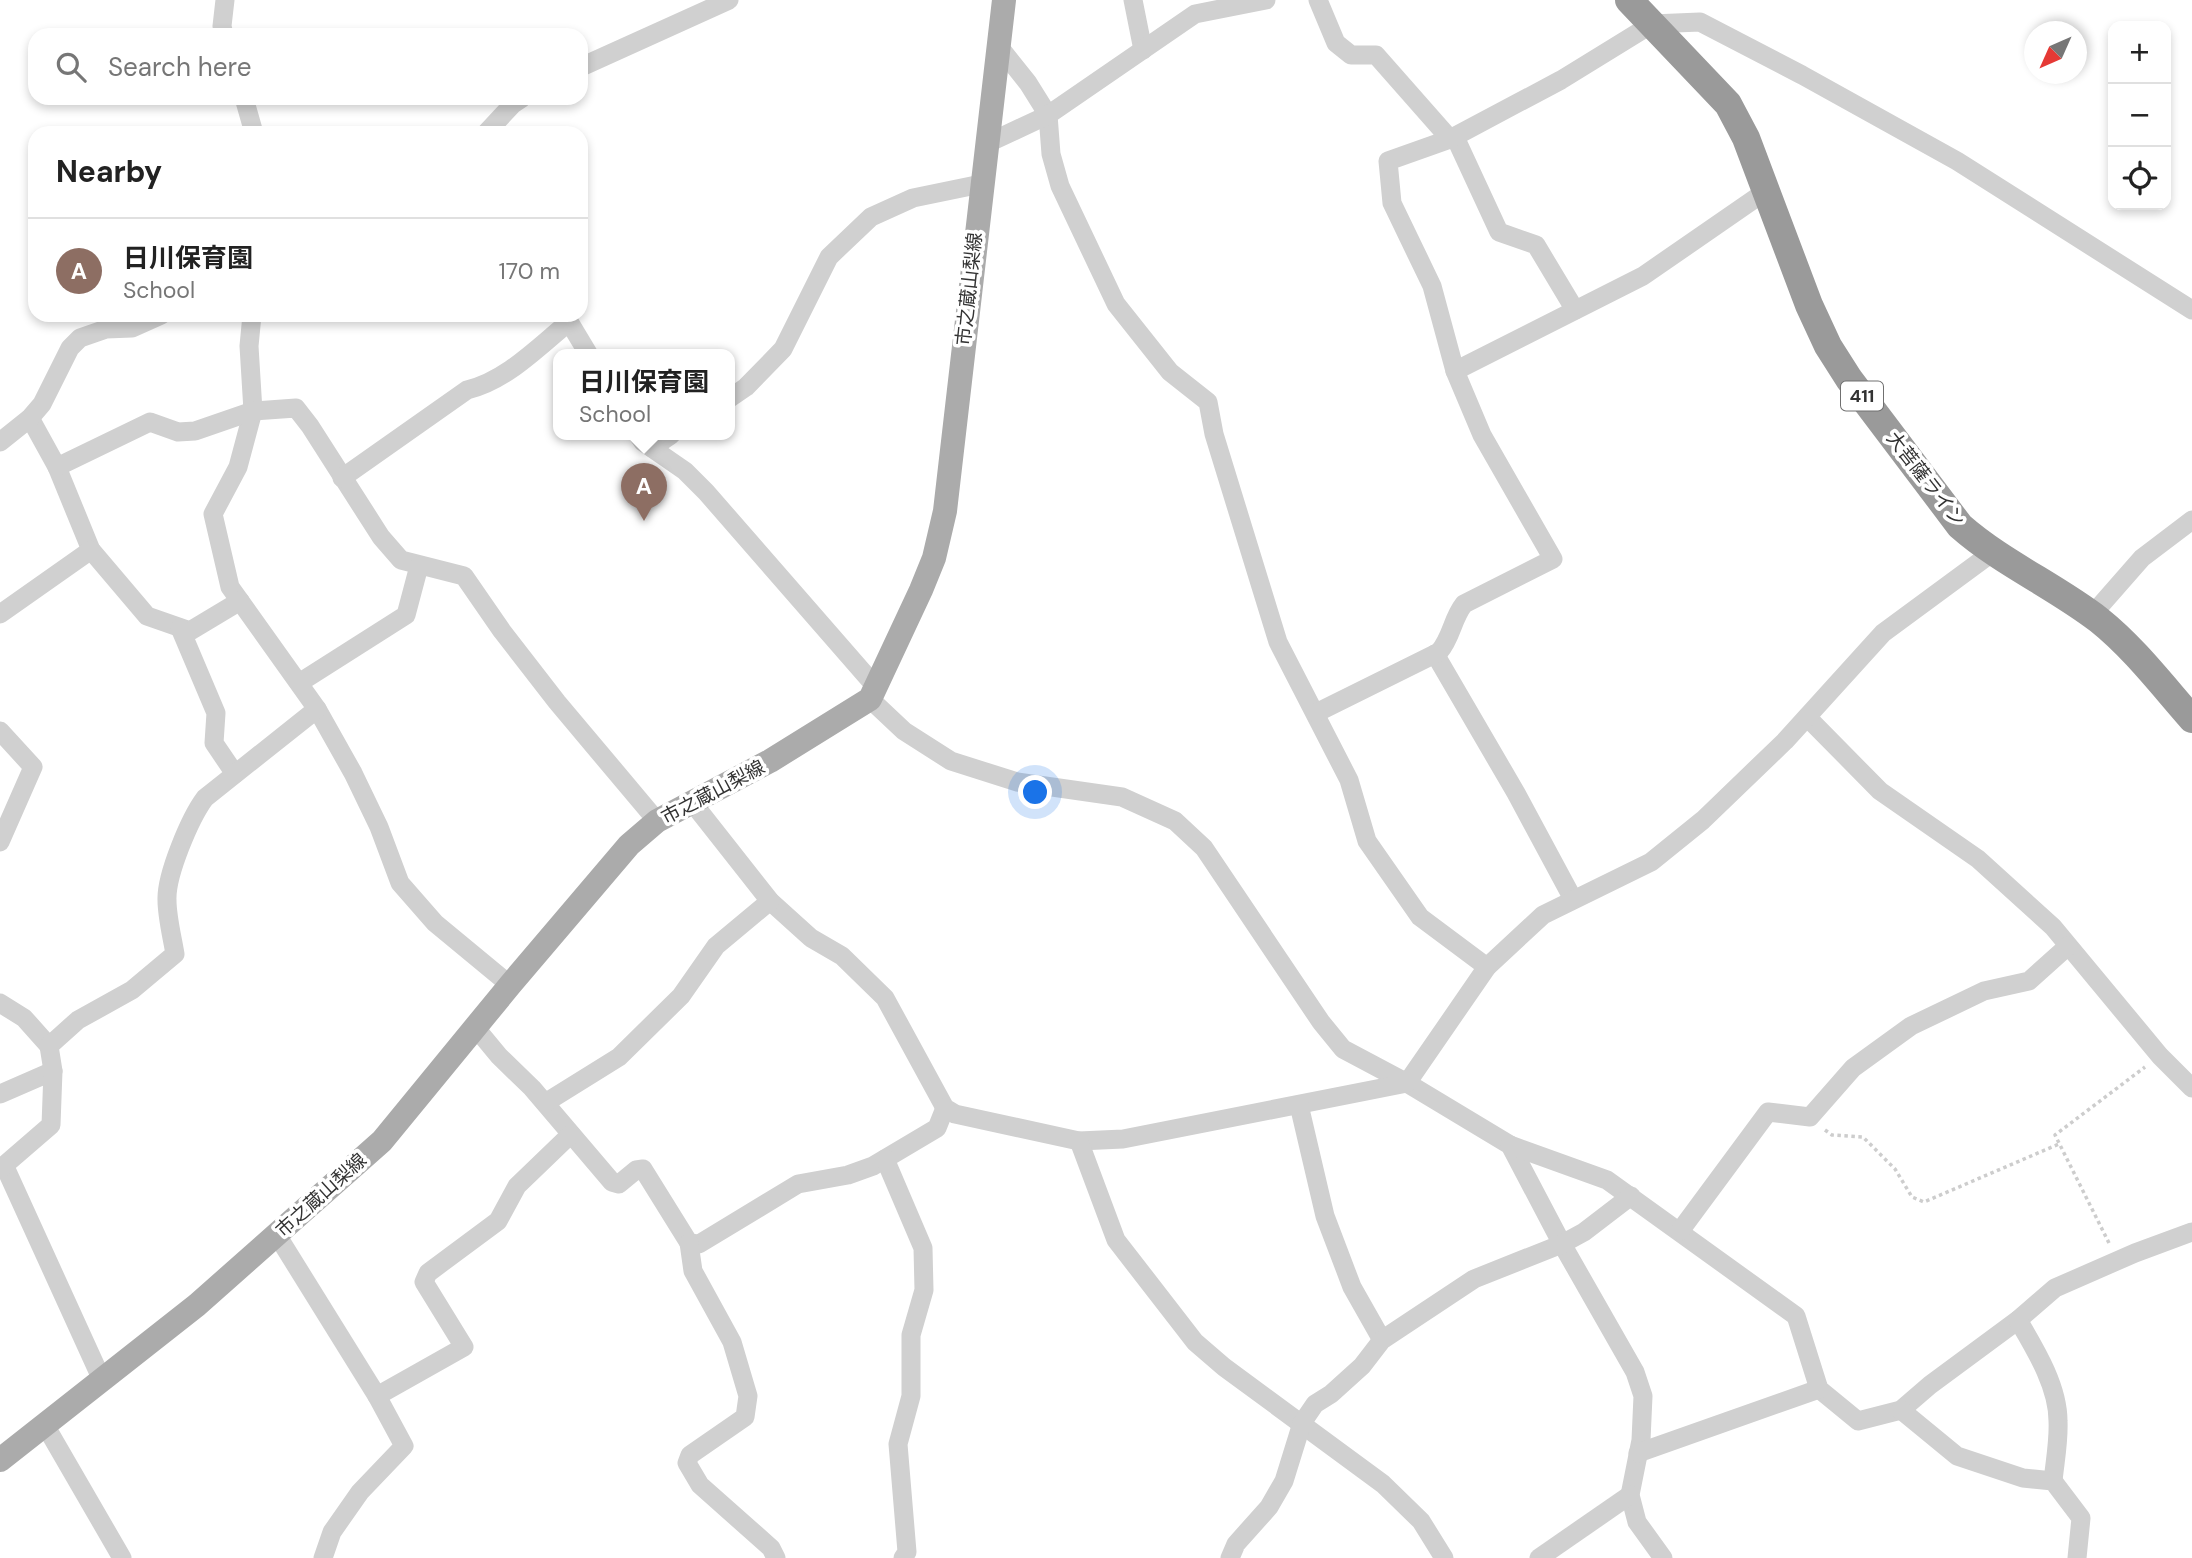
<!DOCTYPE html>
<meta charset="utf-8">
<style>
body{margin:0;font-family:"DM Sans","Noto Sans JP",sans-serif;background:#f2f2f2;color:#222}
.controls{position:absolute;right:21px;top:21px;display:grid;overflow:hidden;border-radius:14px;box-shadow:0 4px 10px #0003}
.controls button{width:63px;height:63px;display:grid;place-items:center;padding:0;border:0;border-bottom:2px solid #e0e0e0;background:#fff;color:#222;font:35px sans-serif}
.compass{position:absolute;left:2024px;top:21px;width:63px;height:63px;border-radius:50%;background:#fff;box-shadow:0 4px 10px #0003;rotate:225deg}
.you{position:absolute;left:1036px;top:793px;width:24px;height:24px;margin:-18px;border:5px solid #fff;border-radius:50%;background:#1a73e8;box-shadow:0 0 0 10px #1a73e833}
.badge{display:grid;place-items:center;width:46px;height:46px;border-radius:50%;background:#e63946;color:#fff;font-size:23px;font-weight:700}
.pin{position:absolute;translate:-50% -58px;filter:drop-shadow(0 2px 4px #0008)}
.pin::after{content:'';position:absolute;top:37px;width:24px;height:21px;background:inherit;clip-path:polygon(0 0,100% 0,50% 100%)}
.popup{position:absolute;left:553px;top:349px;width:182px;height:91px;box-sizing:border-box;display:grid;place-content:center;border-radius:14px;background:#fff;filter:drop-shadow(0 2px 5px #0005);font-size:23px;white-space:nowrap;color:#767676}
.popup b{font-size:26px;color:#222}
.popup::after{content:'';position:absolute;left:50%;top:100%;margin-left:-14px;border:14px solid transparent;border-top-color:#fff}
.list{margin:0;padding:0;list-style:none}
h2{display:flex;justify-content:space-between;align-items:center;height:91px;margin:0;padding:0 28px;font-size:30px}
h2 small{font-size:23px;font-weight:400;color:#767676}
.list li{display:grid;grid-template-columns:46px 1fr auto;gap:21px;align-items:center;box-sizing:border-box;height:105px;padding:0 28px;border-top:2px solid #e0e0e0}
.list b{display:block;font-size:26px;white-space:nowrap}
.list p{margin:0;font-size:23px;white-space:nowrap;color:#767676}
.list em{font-size:23px;font-style:normal;color:#767676}
.icon{flex:none;width:38px;height:38px;fill:none;stroke:currentColor;stroke-width:2;stroke-linecap:round;stroke-linejoin:round}
.map{position:relative;flex:none;width:2192px;height:1558px;overflow:hidden}
.search{position:absolute;background:#fff;box-shadow:0 4px 10px #0003;left:28px;top:28px;width:560px;height:77px;display:flex;align-items:center;gap:18px;box-sizing:border-box;padding:0 24px;border-radius:21px;color:#767676;font-size:26px}
.panel{position:absolute;background:#fff;box-shadow:0 4px 10px #0003;left:28px;top:126px;width:560px;height:196px;border-radius:21px}
.map>svg:first-child{display:block}
.lines{fill:none;stroke-linecap:round;stroke-linejoin:round}
.path{stroke:#cdcdcd;stroke-width:3.5;stroke-dasharray:3.5 3.5;stroke-linecap:butt}
.minor{stroke:#d0d0d0;stroke-width:19}
.major{stroke:#ababab;stroke-width:24}
.highway{stroke:#9a9a9a;stroke-width:28}
.labels{text-anchor:middle;dominant-baseline:central;stroke-width:7;stroke-linejoin:round;paint-order:stroke}
.shield{fill:#fff;stroke:#707070;stroke-width:2}
.shield-label{font-size:18px;font-weight:bold;fill:#333}
.street-label{font-size:19px;fill:#333;stroke:#fff}
</style>
<div class="map">
<svg width="2192" height="1558" viewBox="0 0 2192 1558">
<rect width="100%" height="100%" fill="#fff"/>
<g class="lines">
<!-- path -->
<g class="path">
<path d="M 1825,1130 L 1832,1135 L 1863,1137 L 1895,1169 L 1912,1197 L 1924,1202 L 2059,1144"/>
<path d="M 2109,1243 L 2055,1135 L 2145,1067"/>
</g>
<!-- minor -->
<g class="minor">
<path d="M 1133,0 L 1143,50"/>
<path d="M 1318,0 L 1336,43 L 1351,55 L 1376,55 L 1450,139"/>
<path d="M 224,35 L 222,26 L 225,0"/>
<path d="M 997,44 L 1028,83 L 1048,115 L 1051,154 L 1060,186 L 1116,304 L 1170,372 L 1208,402 L 1214,434 L 1278,642 L 1349,780 L 1367,841 L 1420,917 L 1487,967"/>
<path d="M 581,67 L 729,0"/>
<path d="M 244,98 L 254,133"/>
<path d="M 486,133 L 513,104 L 522,98"/>
<path d="M 1455,137 L 1499,232 L 1536,245 L 1575,310"/>
<path d="M 986,144 L 1048,115 L 1195,14 L 1266,0"/>
<path d="M 252,315 L 249,346 L 253,411 L 238,467 L 213,514 L 230,587 L 317,709 L 353,773 L 379,827 L 400,883 L 435,923 L 510,985"/>
<path d="M 565,315 L 589,355"/>
<path d="M 1455,371 L 1643,276 L 1766,191"/>
<path d="M 730,398 L 746,387 L 783,349 L 829,257 L 871,217 L 913,198 L 981,184"/>
<path d="M 30,418 L 57,467 L 91,550 L 147,616 L 190,631 L 240,601"/>
<path d="M 638,435 L 643,442 L 685,471 L 706,492 L 876,687"/>
<path d="M 0,442 L 30,418 L 42,404 L 70,348 L 80,338 L 106,329 L 132,328 L 161,315"/>
<path d="M 652,448 L 671,435"/>
<path d="M 57,467 L 150,422 L 178,432 L 195,431 L 253,411 L 296,408 L 310,426 L 381,537 L 401,560 L 464,576 L 502,631 L 557,702 L 657,821"/>
<path d="M 342,478 L 467,390 C 506,381 538,347 569,322"/>
<path d="M 0,614 L 91,550"/>
<path d="M 2092,615 L 2142,558 L 2192,520"/>
<path d="M 180,628 L 216,713 L 214,743 L 235,774"/>
<path d="M 1435,654 L 1516,793 L 1573,899"/>
<path d="M 299,683 L 406,615 L 419,566"/>
<path d="M 870,699 L 904,731 L 951,761 L 1017,782 L 1122,797 L 1175,821 L 1204,848 L 1321,1022 L 1343,1049 L 1407,1083 L 1510,1145 L 1562,1244 L 1635,1372 L 1643,1396 L 1641,1440 L 1630,1495 L 1637,1522 L 1663,1558"/>
<path d="M 1316,713 L 1439,652 C 1452,637 1452,619 1464,604 L 1553,559 L 1482,435 L 1455,371 L 1432,286 L 1392,203 L 1388,161 L 1450,139 L 1561,80 L 1652,24 L 1700,22 L 1802,75 L 1957,161 L 2192,310"/>
<path d="M 1807,717 L 1880,791 L 1978,859 L 2053,927 L 2160,1056 L 2192,1088"/>
<path d="M 0,731 L 33,767 L 0,842"/>
<path d="M 692,802 L 770,901 L 811,938 L 842,956 L 885,998 L 945,1108 L 955,1114 L 1079,1141 L 1123,1139 L 1407,1083 L 1487,967 L 1543,915 L 1651,862 L 1703,820 L 1785,741 L 1883,633 L 1993,552"/>
<path d="M 0,1003 L 24,1018 L 49,1046"/>
<path d="M 475,1027 L 499,1056 L 532,1088 L 612,1182 L 619,1184 L 636,1170 L 643,1169 L 689,1243 L 699,1244 L 798,1184 L 848,1175 L 873,1166 L 937,1128 L 945,1108"/>
<path d="M 0,1094 L 53,1071"/>
<path d="M 545,1103 L 619,1057 L 681,996 L 716,946 L 770,901"/>
<path d="M 1299,1105 L 1325,1216 L 1352,1287 L 1382,1340"/>
<path d="M 1079,1141 L 1116,1240 L 1195,1342 L 1224,1367 L 1383,1484 L 1421,1521 L 1444,1558"/>
<path d="M 1510,1145 L 1607,1180 L 1796,1316 L 1819,1389 L 1858,1421 L 1901,1410 L 1930,1385 L 2018,1320 L 2055,1288 L 2135,1253 L 2192,1232"/>
<path d="M 885,1159 L 923,1248 L 924,1290 L 911,1335 L 911,1396 L 898,1444 L 907,1552 L 903,1558"/>
<path d="M 5,1167 L 102,1380"/>
<path d="M 0,1169 L 51,1125 L 53,1071 L 49,1046 L 78,1020 L 132,990 L 175,954 C 172,936 167,917 167,900 C 166,875 190,818 205,798 L 317,709"/>
<path d="M 1680,1231 L 1768,1112 L 1810,1117 L 1853,1068 L 1911,1026 L 1984,991 L 2029,981 L 2068,946"/>
<path d="M 277,1235 L 377,1396"/>
<path d="M 689,1243 L 693,1271 L 732,1342 L 748,1396 L 745,1417 L 690,1455 L 687,1463 L 700,1485 L 771,1548 L 776,1558"/>
<path d="M 2018,1320 C 2035,1349 2058,1386 2058,1421 C 2059,1441 2055,1461 2053,1481"/>
<path d="M 1901,1410 L 1957,1456 L 2023,1478 L 2053,1481 L 2081,1518 L 2077,1558"/>
<path d="M 45,1425 L 122,1558"/>
<path d="M 1638,1453 L 1819,1389"/>
<path d="M 323,1558 L 332,1532 L 360,1492 L 404,1446 L 377,1396 L 464,1347 L 424,1282 L 428,1273 L 498,1221 L 517,1186 L 571,1134"/>
<path d="M 1230,1558 L 1236,1544 L 1269,1507 L 1284,1481 L 1302,1423 L 1315,1404 L 1331,1394 L 1362,1366 L 1382,1340 L 1474,1279 L 1562,1244 L 1584,1232 L 1631,1196"/>
<path d="M 1539,1558 L 1630,1495"/>
</g>
<!-- major -->
<path class="major" d="M 0,1460 L 197,1305 L 382,1141 L 510,985 L 629,845 L 657,821 L 770,761 L 870,699 L 921,590 L 934,558 L 945,511 L 1004,0"/>
<!-- highway -->
<path class="highway" d="M 1629,0 L 1728,104 L 1746,138 L 1809,305 L 1828,346 L 1849,379 L 1960,526 C 2002,563 2055,586 2099,620 C 2134,648 2162,685 2192,719"/>
</g>
<g class="labels">
<!-- shield labels -->
<rect class="shield" x="1841" y="381.5" width="42" height="29" rx="5"/>
<g class="shield-label">
<text x="1862" y="396">411</text>
</g>
<!-- street labels -->
<g class="street-label">
<text transform="translate(969 289) rotate(-84)">市之蔵山梨線</text>
<text transform="translate(1926 479) rotate(52)">大菩薩ライン</text>
<text transform="translate(713 792) rotate(-28)">市之蔵山梨線</text>
<text transform="translate(321 1195) rotate(-42)">市之蔵山梨線</text>
</g>
</g>
</svg>
<div class="controls">
<button>+</button>
<button>−</button>
<button><svg class="icon" aria-label="locate" viewBox="0 0 24 24"><circle cx="12" cy="12" r="6"/><path d="M12 2v4M12 18v4M2 12h4M18 12h4"/></svg></button>
</div>
<svg class="compass" viewBox="-18 -18 36 36"><path d="M0-13l5 13h-10z" fill="#e53935"/><path d="M0 13l5-13h-10z" fill="#767676"/></svg>
<div class="you"></div>
<div class="pin badge" style="left:644px;top:521px;background:#8d6e63">A</div>
<div class="popup"><b>日川保育園</b>School</div>
<div class="search"><svg class="icon" aria-label="search" viewBox="0 0 24 24"><circle cx="10" cy="10" r="6"/><path d="M15 15l6 6"/></svg>Search here</div>
<section class="panel">
<h2>Nearby<small></small></h2>
<ul class="list">
<li><span class="badge" style="background:#8d6e63">A</span><div><b>日川保育園</b><p>School</p></div><em>170 m</em></li>
</ul>
</section>
</div>
